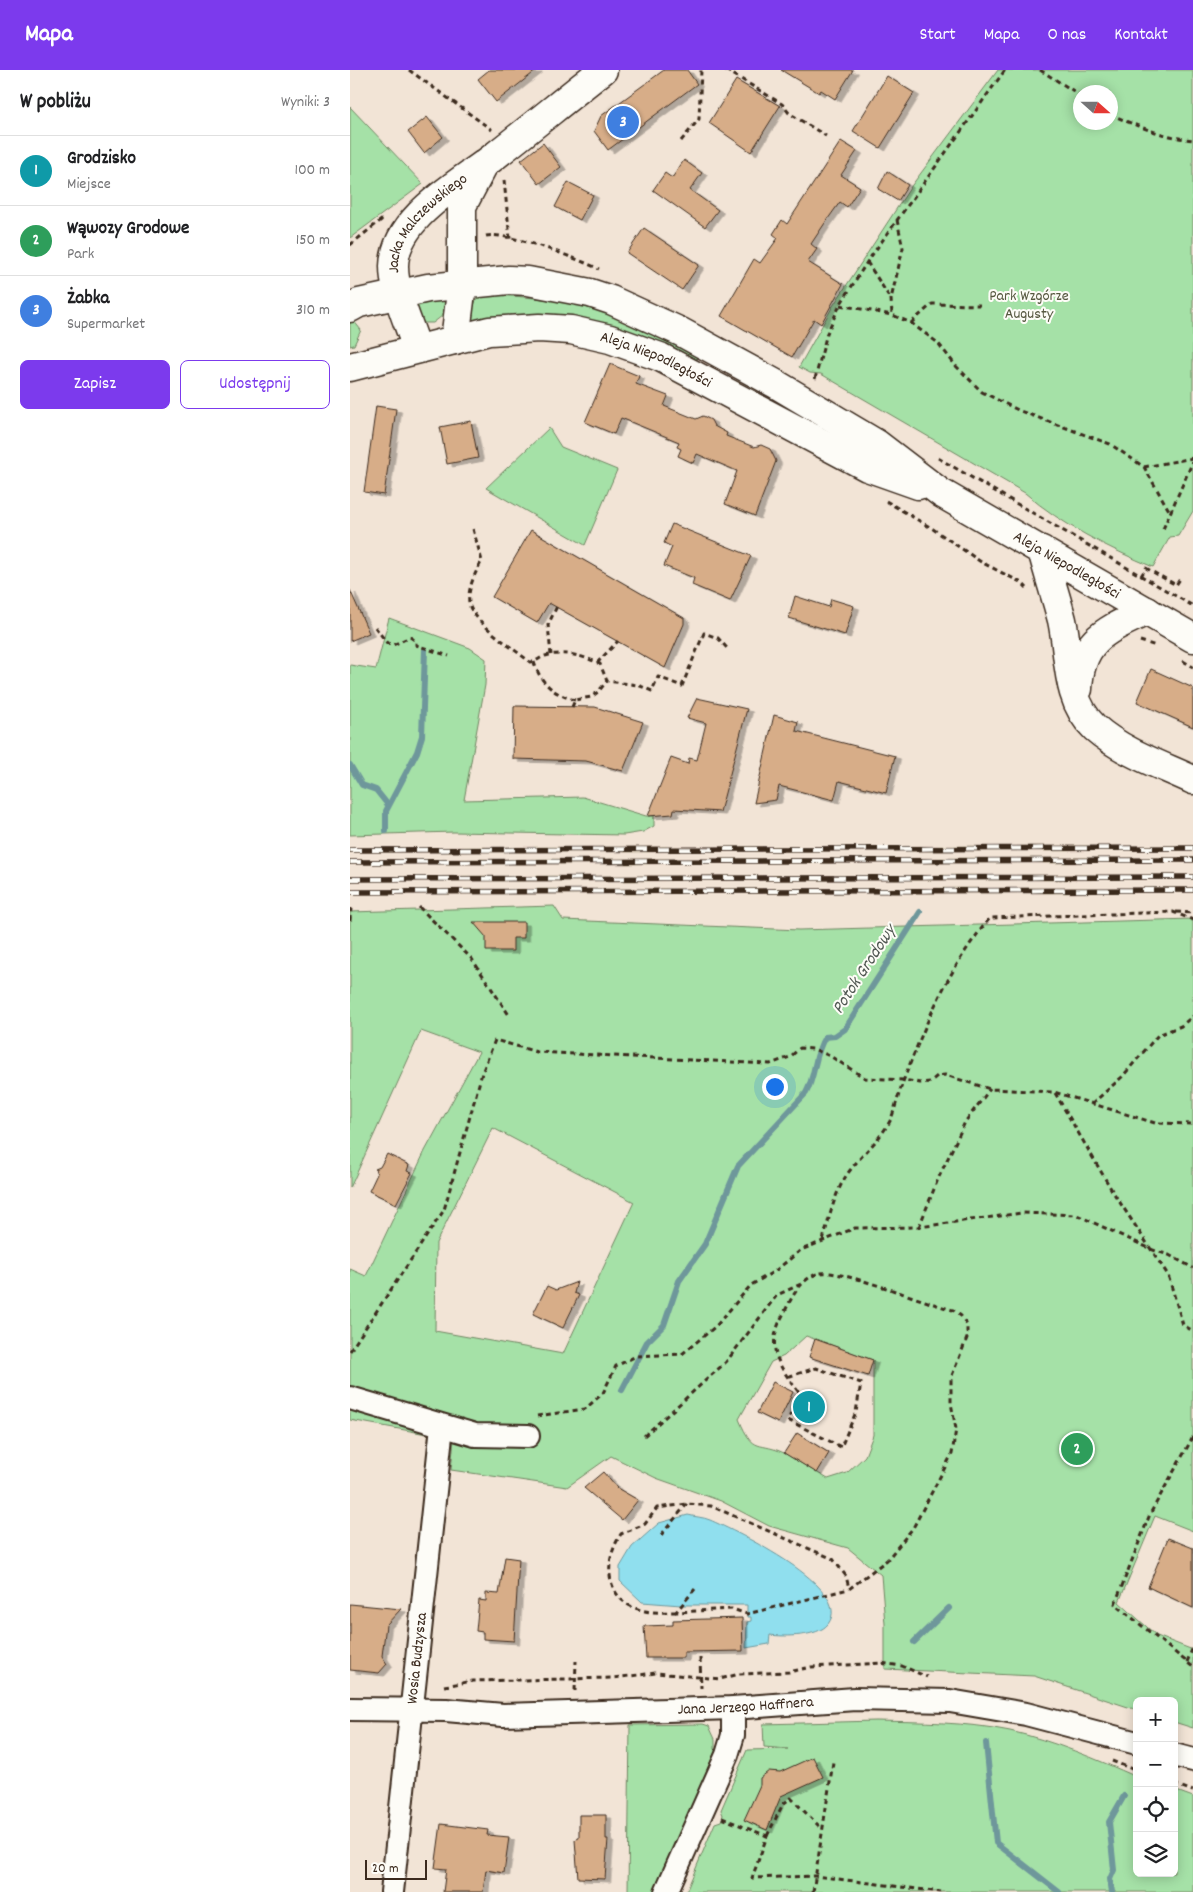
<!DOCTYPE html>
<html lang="pl">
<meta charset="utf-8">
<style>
body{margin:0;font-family:Dekko,sans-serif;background:#f6f6f6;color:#202124}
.controls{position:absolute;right:15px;bottom:15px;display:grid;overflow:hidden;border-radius:8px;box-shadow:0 2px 12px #0003}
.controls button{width:45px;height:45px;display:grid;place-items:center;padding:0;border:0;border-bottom:1px solid #e0e0e0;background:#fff;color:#202124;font:25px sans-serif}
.compass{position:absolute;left:723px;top:15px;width:45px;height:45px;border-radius:50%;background:#fff;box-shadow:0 2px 12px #0003;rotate:111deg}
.scale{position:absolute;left:15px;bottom:12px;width:62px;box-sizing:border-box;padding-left:5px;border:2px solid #3b2a1e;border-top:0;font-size:14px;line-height:18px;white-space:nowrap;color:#3b2a1e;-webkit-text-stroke:4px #fdfcf7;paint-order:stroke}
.you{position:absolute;left:424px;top:1016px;width:18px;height:18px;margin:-12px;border:4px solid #fff;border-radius:50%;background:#1a73e8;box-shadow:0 0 0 8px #1a73e833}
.badge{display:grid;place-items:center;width:32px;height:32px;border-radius:50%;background:#7c3aed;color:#fff;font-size:16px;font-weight:700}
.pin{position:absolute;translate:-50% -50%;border:2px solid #fff;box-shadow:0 1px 5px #0006}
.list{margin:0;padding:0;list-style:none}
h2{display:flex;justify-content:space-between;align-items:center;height:65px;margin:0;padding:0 20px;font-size:21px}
h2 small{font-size:16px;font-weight:400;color:#757577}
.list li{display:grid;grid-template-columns:32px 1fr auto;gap:15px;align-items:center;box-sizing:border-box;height:70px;padding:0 20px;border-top:1px solid #e0e0e0}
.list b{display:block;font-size:19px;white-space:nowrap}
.list p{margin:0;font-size:16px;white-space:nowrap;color:#757577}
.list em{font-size:16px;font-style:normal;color:#757577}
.actions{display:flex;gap:10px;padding:15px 20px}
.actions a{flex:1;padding:11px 0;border:1px solid #7c3aed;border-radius:8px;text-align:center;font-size:18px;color:#7c3aed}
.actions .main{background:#7c3aed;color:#fff}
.icon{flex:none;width:28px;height:28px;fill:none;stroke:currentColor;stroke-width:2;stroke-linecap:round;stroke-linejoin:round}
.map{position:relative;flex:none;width:843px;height:1822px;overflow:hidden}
header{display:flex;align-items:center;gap:30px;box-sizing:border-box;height:70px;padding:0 25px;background:#7c3aed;color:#fff}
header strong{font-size:24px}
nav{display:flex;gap:28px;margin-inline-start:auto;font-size:18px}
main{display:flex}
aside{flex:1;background:#fff}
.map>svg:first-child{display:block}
.green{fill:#a5e1a7;stroke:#708662;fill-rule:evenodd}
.water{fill:#90dfee;stroke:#6e979b}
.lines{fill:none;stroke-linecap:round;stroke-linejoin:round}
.stream{stroke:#6e979b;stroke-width:6}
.building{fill:#d7ad88;stroke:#3b2a1e;filter:url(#shadow)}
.minor-casing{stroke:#3b2a1e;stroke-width:26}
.major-casing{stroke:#3b2a1e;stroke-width:31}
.path{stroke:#3b2a1e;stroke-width:3;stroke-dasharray:5 4;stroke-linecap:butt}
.minor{stroke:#fdfcf7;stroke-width:22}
.major{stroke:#fdfcf7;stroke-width:28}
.rail-casing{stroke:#3b2a1e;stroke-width:5.5}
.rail{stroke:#fdfcf7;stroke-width:4;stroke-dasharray:11;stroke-linecap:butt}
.labels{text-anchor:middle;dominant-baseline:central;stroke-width:4;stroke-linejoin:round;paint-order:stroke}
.street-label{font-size:16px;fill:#3b2a1e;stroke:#fdfcf7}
.park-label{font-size:16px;fill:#565840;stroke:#fdfcf7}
.water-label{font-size:18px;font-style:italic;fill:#505752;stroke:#fdfcf7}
</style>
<header>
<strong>Mapa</strong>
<nav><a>Start</a><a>Mapa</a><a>O nas</a><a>Kontakt</a></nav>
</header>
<main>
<aside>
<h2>W pobliżu<small>Wyniki: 3</small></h2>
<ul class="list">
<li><span class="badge" style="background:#0f9aa8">1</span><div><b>Grodzisko</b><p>Miejsce</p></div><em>100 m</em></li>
<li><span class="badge" style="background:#2e9e5b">2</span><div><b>Wąwozy Grodowe</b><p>Park</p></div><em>150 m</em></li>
<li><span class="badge" style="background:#3f7fe0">3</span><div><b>Żabka</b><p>Supermarket</p></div><em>310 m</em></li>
</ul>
<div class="actions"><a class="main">Zapisz</a><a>Udostępnij</a></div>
</aside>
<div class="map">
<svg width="843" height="1822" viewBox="0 0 843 1822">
<defs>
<filter id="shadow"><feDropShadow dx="5.5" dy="3" stdDeviation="0" flood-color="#0004"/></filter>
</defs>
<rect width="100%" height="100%" fill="#f2e4d6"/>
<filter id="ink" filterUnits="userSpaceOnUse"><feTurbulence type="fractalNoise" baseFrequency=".02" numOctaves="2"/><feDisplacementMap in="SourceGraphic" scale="10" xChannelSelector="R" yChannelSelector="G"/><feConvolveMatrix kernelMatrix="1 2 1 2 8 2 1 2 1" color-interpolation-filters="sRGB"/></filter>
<g filter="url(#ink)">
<!-- green -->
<g class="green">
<path d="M 648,0 L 843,0 L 843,441 L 828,466 L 820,467 L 803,497 C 758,478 712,455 675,423 L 471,304 L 460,303 L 449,297 L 483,236 L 562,115 ZM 730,22 L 760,22 L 760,52 L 730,52 Z"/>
<path d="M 0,37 L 73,114 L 0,168 Z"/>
<path d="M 137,225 C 180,226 221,231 262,244 C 292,254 321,271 349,284 L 346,292 L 122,251 L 120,248 L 127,227 Z"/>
<path d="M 96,226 L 97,242 L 83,253 L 72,253 L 64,238 L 70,230 Z"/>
<path d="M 3,250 L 11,260 L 4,275 L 0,276 L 0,252 Z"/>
<path d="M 199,358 L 211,377 L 267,400 L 235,475 L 136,418 Z"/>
<path d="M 39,548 L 120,578 L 136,589 L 135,615 L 114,730 L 233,727 L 296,746 L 304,746 L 304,756 L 293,762 L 274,765 L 104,762 L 0,765 L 0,595 L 26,599 Z"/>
<path d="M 204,836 L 213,850 L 449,860 L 843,849 L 843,1461 L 805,1446 L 769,1532 L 807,1566 L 843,1580 L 843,1658 L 824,1652 L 824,1631 L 787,1631 L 787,1640 L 684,1606 L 535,1599 L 535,1554 L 531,1505 L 498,1478 L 419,1456 L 371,1431 L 306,1408 L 261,1386 L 217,1417 L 101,1400 L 104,1369 L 0,1350 L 0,1199 L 16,1206 L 75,1081 L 129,982 L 71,961 L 0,1118 L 0,842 ZM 143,1058 L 284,1132 L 213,1284 L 85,1261 L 86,1173 ZM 456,1266 L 523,1290 L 523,1365 L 515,1386 L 497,1403 L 478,1409 C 464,1401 450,1392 436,1384 C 409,1370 404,1386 389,1349 L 421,1292 L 434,1286 Z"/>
<path d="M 526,1651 C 571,1652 617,1652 660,1661 C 704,1671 746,1689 787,1707 L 787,1803 L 824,1803 L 824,1720 L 843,1727 L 843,1822 L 336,1822 L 365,1753 L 371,1751 L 373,1745 L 371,1740 L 397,1680 L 438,1679 L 414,1677 L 413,1654 Z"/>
<path d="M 353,1654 L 359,1656 L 365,1669 L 365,1681 L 305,1822 L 278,1822 L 280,1655 Z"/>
</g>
<!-- water -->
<path class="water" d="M 338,1445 C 345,1447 353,1447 360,1450 C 385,1461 506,1518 478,1554 C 468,1567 434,1567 420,1565 L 419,1574 L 396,1578 L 397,1552 L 401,1551 L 401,1547 L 397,1547 L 397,1535 L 331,1535 L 292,1532 L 270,1511 L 270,1497 L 282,1477 L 309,1453 Z"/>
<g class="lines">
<!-- stream -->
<g class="stream">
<path d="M 0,695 L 12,715 L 26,720 L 38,735"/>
<path d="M 36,761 L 36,741 L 67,682 L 72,666 L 75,580"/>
<path d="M 272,1320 L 297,1272 L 314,1255 L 329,1211 L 355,1174 L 388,1096 L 456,1023 C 466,1005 464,984 475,967 L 485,966 L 495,959 L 570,842"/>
<path d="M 564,1572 L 599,1538"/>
<path d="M 636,1673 L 646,1773 L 709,1822"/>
<path d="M 762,1822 L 760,1809 L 764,1800 L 759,1752 L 774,1726"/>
</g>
</g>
<!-- building -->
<g class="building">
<path d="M 139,0 L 187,0 L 146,32 L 128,9 Z"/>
<path d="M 314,0 L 337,0 L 347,14 L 258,80 L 244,61 L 251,46 Z"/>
<path d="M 431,0 L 503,0 L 485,29 L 471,20 L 469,23 Z"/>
<path d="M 537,6 L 564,23 L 530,78 L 503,61 Z"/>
<path d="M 386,10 L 430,36 L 401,82 L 359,53 Z"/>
<path d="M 77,47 L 93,67 L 74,83 L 58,62 Z"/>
<path d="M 491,71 L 507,81 L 491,105 L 510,117 L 497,137 L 490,132 L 475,153 L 461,174 L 467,179 L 458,192 L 493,214 L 471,254 L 464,249 L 442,287 L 371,246 L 404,189 L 410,193 L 428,168 L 423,164 L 432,150 L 437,154 Z"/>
<path d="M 193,73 L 211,97 L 189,114 L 171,90 Z"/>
<path d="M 334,90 L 352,103 L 340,120 L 368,140 L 355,157 L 303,120 L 315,103 L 322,108 Z"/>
<path d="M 537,101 L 558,115 L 548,131 L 528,119 Z"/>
<path d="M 218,112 L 243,125 L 230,150 L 205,137 Z"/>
<path d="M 294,158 L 349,195 L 332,220 L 277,183 Z"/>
<path d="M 260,294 L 289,306 L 286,314 L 318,326 L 314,336 L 346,349 L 353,346 L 361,350 L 364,356 L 377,363 L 376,366 L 404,377 L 411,375 L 420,379 L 426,391 L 405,446 L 375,434 L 387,401 L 347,384 L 343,393 L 328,386 L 331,379 L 327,377 L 329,372 L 271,348 L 264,364 L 235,352 Z"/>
<path d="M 26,336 L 46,339 L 34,425 L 14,422 Z"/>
<path d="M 121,351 L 128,388 L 97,394 L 90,357 Z"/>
<path d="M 322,454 L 401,486 L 380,531 L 342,515 L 344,508 L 314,496 L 322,477 L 314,473 Z"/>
<path d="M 181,460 L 334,548 L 334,554 L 315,598 L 199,533 L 187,553 L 142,527 Z"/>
<path d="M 0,520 L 19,563 L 0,571 Z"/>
<path d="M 445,526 L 479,537 L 481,529 L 504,536 L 495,565 L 439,548 Z"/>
<path d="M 801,599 L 843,618 L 843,657 L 787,632 Z"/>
<path d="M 347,628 L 397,639 L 370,742 L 324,739 L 323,744 L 298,746 L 321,688 L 338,694 L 339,688 L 347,690 L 356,653 L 337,648 Z"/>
<path d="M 164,636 L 245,637 L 293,652 L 273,701 L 236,691 L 163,689 Z"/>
<path d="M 424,645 L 448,652 L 446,661 L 545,686 L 536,723 L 489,711 L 484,730 L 429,716 L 426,730 L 404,733 Z"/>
<path d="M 123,852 L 174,852 L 174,868 L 163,868 L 163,881 L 136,881 L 136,867 Z"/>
<path d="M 37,1084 L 59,1095 L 57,1101 L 62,1103 L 46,1134 L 19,1121 L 27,1104 L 25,1099 L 30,1097 Z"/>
<path d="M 227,1212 L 224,1223 L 229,1225 L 213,1258 L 183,1244 L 197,1216 L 206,1220 Z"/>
<path d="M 465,1269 L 523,1290 L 518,1306 L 459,1287 Z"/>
<path d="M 423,1312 L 443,1322 L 428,1353 L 407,1343 Z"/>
<path d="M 447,1363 L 479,1383 L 467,1403 L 434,1383 Z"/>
<path d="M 253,1402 L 267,1418 L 288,1430 L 272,1450 L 234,1418 Z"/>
<path d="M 818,1468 L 843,1478 L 843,1538 L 798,1517 Z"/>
<path d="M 155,1487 L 169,1489 L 164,1571 L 133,1569 L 133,1562 L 126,1561 L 129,1530 L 136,1531 L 136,1523 L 149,1524 Z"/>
<path d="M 0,1534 L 51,1539 L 36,1555 L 32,1586 L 37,1594 L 29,1603 L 0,1600 Z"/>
<path d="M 392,1548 L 393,1581 L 334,1582 L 334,1588 L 296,1588 L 294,1556 L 323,1555 L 323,1550 Z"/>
<path d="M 463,1687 L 473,1707 L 431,1726 L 417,1760 L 394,1750 L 410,1715 L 410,1708 L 419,1701 L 430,1702 Z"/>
<path d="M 229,1745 L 256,1745 L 256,1769 L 258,1769 L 255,1809 L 228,1808 L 225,1770 L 229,1768 Z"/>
<path d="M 91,1754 L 138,1760 L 137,1765 L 159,1767 L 154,1803 L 136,1800 L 133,1822 L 93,1822 L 96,1799 L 85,1798 Z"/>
</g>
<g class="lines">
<!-- minor casing -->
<g class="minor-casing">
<g id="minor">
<path d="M 0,1328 L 125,1365 L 178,1366"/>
<path id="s1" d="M 0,1639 L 96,1640 L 153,1645 L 383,1638 L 505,1629 L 600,1631 L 676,1644 L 787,1673"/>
<path d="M 824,1685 L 843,1690"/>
<path id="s2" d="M 42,1822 L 92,1356"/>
<path d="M 316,1822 L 377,1685 L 383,1665 L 383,1638"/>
</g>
</g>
<!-- major casing -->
<g class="major-casing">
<g id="major">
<path id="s3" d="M 0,238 L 9,233 L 78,218 L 159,210 L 178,211 L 240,223 L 261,230 L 331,262 L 426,314 L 527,374 L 591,423 L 843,568"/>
<path d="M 105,270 L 112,214 L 112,136 L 133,96"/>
<path id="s4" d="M 67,279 C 59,253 44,224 44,196 C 45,146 113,112 146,85 C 182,57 217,28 253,0"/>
<path id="s5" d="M 0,297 L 139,261 L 189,258 L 221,260 L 260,269 L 310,287 L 517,397 L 568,415"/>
<path d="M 692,480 C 698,503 706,527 712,550 C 720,586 715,630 745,658 C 772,682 811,695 843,710"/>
<path d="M 728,619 C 730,569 757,560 797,541"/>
</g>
</g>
<!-- path -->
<g class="path">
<path d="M 59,0 L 142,60"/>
<path d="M 376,0 L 432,34 L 439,43 L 476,66"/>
<path d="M 690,0 L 730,25"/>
<path d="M 760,44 C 786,56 814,67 843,70"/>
<path d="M 331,71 L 349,49 L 351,0"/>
<path d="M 154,110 L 160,169"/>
<path d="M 547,150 L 553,178 L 541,229 L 542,245 L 561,253 L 588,273 L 606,296 L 632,322 L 670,341 L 760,374 L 794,397 L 820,442"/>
<path d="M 136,166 C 156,161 229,189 249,199"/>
<path d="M 0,175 L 35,147"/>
<path d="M 517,192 L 540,228"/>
<path d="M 490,235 L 542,245"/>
<path d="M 561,253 L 582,234 L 630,235"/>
<path d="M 465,309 L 477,263 L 490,235 L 517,192 L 655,0"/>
<path d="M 588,388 L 843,536"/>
<path d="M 794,397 L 843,388"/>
<path d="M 536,431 L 583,459 L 631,492 L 672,513 L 677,518"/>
<path d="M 123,459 L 132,491 C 125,502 114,526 121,539 C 131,557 164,579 180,592 C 186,592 189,588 195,586 C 214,581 232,585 250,594 L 257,611 L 288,615 L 302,621 L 308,607 L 332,616 L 354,563 L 368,568 L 377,578"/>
<path d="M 813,459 L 843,391"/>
<path d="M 791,506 L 796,498 L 826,515 L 830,509"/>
<path d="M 25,557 L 37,573 L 43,575 L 60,567 L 66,571 L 66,575 L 99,586"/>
<path d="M 790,571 L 806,576"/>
<path d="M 201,585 L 198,555 L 207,536"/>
<path d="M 833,591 L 843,597"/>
<path d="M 184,592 C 190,613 205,625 225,630"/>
<path d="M 247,593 L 268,571"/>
<path d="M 222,637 L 225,630 L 241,627 L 248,622 L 257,611"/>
<path d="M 69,837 L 122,889 L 159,945"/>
<path d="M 826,842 L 843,843"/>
<path d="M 0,851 L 1,838"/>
<path d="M 705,1023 L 763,1122 L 818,1205 L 833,1255 L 843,1261"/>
<path d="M 742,1034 L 772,1007 L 808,965 L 831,956 L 843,946"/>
<path d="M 569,1157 L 588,1109 L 615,1052 L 640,1019"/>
<path d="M 473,1170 C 480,1146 485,1119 501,1099 C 514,1082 531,1069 541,1049 C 546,1036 549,1022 554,1009 C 577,950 599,897 640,848 L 823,842 L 843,850"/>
<path d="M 0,1281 L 94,1140 L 132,1003 L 145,970 L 187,982 L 420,994 L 440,987 L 450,978 L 463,979 L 480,986 L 515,1008 L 554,1010 L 570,1013 L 580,1012 L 587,1006 L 595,1005 L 640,1019 L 704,1022 L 805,1053 L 843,1054"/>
<path d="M 187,1346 L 235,1339 L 253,1323 L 266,1296 L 286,1286 L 332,1284 L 366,1256 L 401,1215 L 425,1201 L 451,1180 L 505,1158 L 569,1157 L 672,1143 L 727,1145 L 803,1180 L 819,1185 L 843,1198"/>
<path d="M 294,1366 L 376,1292 L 427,1225 L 451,1214"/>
<path d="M 843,1367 L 800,1444 L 765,1534 L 843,1597"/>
<path d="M 311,1465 L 337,1434"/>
<path d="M 345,1519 L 326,1542 L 382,1539 L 397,1544 L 499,1519 L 537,1490 L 563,1458 L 602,1384 L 606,1359 L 601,1333 L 601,1308 L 617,1268 L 617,1255 L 611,1246 L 603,1240 C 577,1233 490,1199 470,1203 C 450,1208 441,1229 433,1245 C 414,1279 430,1297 450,1324 L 438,1350 L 491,1377 L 506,1342 L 511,1313 L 466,1298 L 437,1307"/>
<path d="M 326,1542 C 316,1542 304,1543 295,1541 C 255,1533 252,1493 271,1464 L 295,1454 L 307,1438 L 337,1434 L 361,1436 L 483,1489 L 496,1506 L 499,1518"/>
<path d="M 350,1588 L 351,1618"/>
<path d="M 837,1592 L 843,1577"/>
<path d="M 94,1616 L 123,1611 L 262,1608 L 306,1603 L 370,1609 L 389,1604 L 439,1602 L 461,1597 L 531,1593 L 552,1596 L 577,1607"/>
<path d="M 225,1621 L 226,1591"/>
<path d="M 762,1691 L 787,1701"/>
<path d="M 824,1714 L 843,1721"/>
<path d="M 372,1748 L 417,1766 L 402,1808 L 465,1806 L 591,1822"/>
<path d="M 417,1766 L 433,1734 L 441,1728 L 472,1759"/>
<path d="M 463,1822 L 483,1692"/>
</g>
<!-- minor -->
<use href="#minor" class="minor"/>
<!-- major -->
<use href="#major" class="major"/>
<!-- rail casing -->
<g class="rail-casing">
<g id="rail">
<path d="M 0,780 L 843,778"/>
<path d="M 0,792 L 843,790"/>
<path d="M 0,809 L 843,807"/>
<path d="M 0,822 L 843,820"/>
</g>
</g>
<!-- rail -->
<use href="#rail" class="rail"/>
</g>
</g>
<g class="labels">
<!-- street labels -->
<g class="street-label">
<text stroke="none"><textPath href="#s4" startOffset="142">Jacka Malczewskiego</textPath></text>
<text stroke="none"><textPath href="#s5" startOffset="316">Aleja Niepodległości</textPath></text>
<text stroke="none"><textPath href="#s3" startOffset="795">Aleja Niepodległości</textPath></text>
<text stroke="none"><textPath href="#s2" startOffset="235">Wosia Budzysza</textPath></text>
<text stroke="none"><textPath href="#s1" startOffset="396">Jana Jerzego Haffnera</textPath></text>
</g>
<!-- park labels -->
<g class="park-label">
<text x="679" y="226">Park Wzgórze<tspan x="679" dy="18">Augusty</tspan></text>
</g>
<!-- water labels -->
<g class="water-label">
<text transform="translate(515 900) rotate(-57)">Potok Grodowy</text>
</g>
</g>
</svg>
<div class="controls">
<button>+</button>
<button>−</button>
<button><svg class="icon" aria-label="locate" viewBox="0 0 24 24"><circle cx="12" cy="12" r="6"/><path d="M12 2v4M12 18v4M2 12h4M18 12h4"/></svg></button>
<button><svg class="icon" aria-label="layers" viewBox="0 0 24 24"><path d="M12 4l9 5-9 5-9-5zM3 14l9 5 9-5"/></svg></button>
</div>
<svg class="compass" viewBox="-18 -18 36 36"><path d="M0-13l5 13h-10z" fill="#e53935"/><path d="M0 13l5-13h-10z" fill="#757577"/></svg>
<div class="scale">20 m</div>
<div class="you"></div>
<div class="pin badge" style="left:459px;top:1337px;background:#0f9aa8">1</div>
<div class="pin badge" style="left:727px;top:1379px;background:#2e9e5b">2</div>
<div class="pin badge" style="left:273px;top:52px;background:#3f7fe0">3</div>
</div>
</main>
